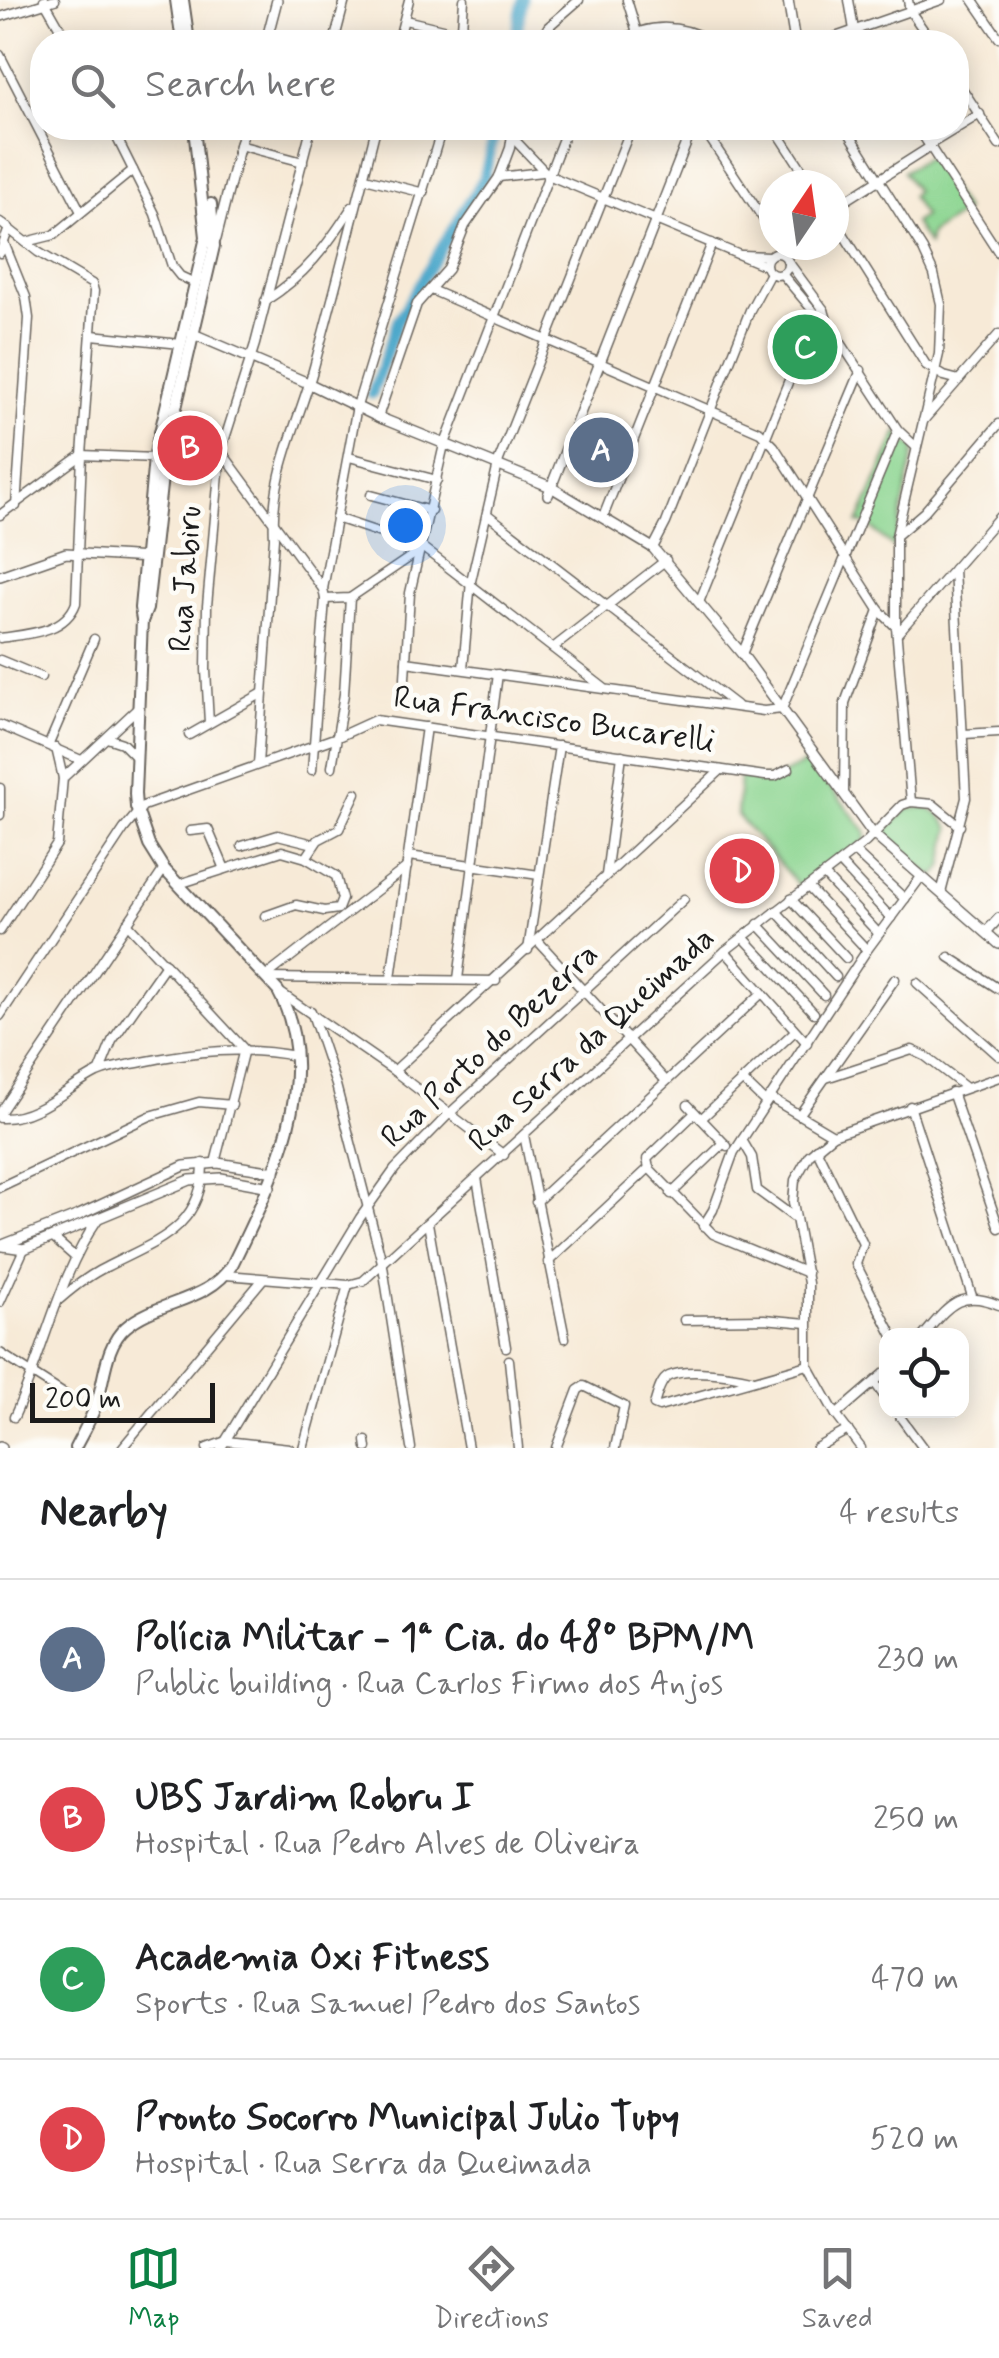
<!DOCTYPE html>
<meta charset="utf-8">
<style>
body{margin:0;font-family:Mynerve,sans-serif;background:#f2f2f2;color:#202124}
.controls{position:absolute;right:30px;bottom:30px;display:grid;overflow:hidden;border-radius:20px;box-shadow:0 5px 25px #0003}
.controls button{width:90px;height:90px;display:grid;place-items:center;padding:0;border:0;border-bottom:2px solid #e0e0e0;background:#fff;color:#202124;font:50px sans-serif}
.compass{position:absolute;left:759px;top:170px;width:90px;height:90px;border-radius:50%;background:#fff;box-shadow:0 5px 25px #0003;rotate:13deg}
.scale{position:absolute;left:30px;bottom:25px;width:185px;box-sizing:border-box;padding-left:10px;border:5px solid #1c1c1c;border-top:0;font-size:28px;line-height:35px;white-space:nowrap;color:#1c1c1c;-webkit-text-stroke:8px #fdfcf7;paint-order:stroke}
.you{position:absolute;left:405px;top:525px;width:35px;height:35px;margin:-25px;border:8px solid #fff;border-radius:50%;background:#1a73e8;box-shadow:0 0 0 15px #1a73e833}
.badge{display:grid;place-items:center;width:65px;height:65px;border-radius:50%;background:#0b8043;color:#fff;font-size:32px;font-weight:700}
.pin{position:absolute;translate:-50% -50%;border:5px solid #fff;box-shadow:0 2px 10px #0006}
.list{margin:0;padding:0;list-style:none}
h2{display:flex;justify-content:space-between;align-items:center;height:130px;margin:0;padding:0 40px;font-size:42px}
h2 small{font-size:32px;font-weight:400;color:#757577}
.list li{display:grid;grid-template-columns:65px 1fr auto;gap:30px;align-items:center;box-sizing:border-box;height:160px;padding:0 40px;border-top:2px solid #e0e0e0}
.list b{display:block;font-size:38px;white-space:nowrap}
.list p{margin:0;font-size:32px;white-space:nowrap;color:#757577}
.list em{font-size:32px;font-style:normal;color:#757577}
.icon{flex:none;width:55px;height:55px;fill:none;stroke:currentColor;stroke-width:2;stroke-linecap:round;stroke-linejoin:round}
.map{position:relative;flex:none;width:999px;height:1448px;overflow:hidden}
.search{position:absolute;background:#fff;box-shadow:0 5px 25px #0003;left:30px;right:30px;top:30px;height:110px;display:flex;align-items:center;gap:25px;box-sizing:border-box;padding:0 35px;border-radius:40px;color:#757577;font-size:38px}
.sheet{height:770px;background:#fff}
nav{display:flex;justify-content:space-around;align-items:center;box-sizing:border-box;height:140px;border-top:2px solid #e0e0e0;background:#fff;font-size:28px;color:#757577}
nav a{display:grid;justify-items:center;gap:5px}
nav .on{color:#0b8043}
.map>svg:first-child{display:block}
.green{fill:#8cd591;stroke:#547856;stroke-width:2.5}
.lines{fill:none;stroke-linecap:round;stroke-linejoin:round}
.river{stroke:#4ca7ca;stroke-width:11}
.minor-casing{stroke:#69645d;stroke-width:11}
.tertiary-casing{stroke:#69645d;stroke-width:12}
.secondary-casing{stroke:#69645d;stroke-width:14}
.minor{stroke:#fff;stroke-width:8}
.tertiary{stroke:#fff;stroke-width:9}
.secondary{stroke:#fff;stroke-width:10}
.labels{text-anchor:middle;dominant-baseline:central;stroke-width:9;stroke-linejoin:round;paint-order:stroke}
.street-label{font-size:32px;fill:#1c1c1c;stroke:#fdfcf7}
</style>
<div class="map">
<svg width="999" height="1448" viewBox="0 0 999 1448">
<rect width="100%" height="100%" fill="#fdfcf7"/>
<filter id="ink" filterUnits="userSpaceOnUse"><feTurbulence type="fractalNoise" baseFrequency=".01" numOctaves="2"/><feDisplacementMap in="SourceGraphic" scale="20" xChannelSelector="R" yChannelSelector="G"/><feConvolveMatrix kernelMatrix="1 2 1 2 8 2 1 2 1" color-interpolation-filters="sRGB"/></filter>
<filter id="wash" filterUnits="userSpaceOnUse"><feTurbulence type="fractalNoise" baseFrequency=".0048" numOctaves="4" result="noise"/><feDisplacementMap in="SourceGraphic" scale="40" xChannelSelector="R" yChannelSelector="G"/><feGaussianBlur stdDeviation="2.25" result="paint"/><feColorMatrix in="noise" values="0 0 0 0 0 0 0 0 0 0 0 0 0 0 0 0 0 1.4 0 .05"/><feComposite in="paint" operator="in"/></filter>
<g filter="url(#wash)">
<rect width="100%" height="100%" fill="#f7ead7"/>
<!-- green -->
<g class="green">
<path d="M 929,156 L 965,211 L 930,234 L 928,245 L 914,223 L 924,216 L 911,196 L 916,191 L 903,172 Z"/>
<path d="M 898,431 L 903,440 L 915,448 L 894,548 L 868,525 L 858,523 Z"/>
<path d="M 809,761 L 866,831 L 866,840 L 800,887 L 737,815 L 740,776 L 772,780 Z"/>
<path d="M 925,807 L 939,814 L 950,828 L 943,867 L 934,877 L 897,849 L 882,834 L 907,809 Z"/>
</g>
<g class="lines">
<!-- river -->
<g class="river">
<path d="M 515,42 L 523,0"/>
<path d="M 372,394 L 398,320 L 484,177 L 496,128"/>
</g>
</g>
</g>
<g filter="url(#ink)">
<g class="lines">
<!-- minor casing -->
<g class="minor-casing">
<g id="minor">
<path d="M 44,0 L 68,42"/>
<path d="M 627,0 L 640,42"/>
<path d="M 849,0 L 854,30 L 865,42"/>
<path d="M 908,0 L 910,11 L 932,42"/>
<path d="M 973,0 L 999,38"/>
<path d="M 0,17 L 55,0"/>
<path d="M 405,20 L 463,34 L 540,41"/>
<path d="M 334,42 L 345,0"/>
<path d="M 398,42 L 409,0"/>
<path d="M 461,42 L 464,0"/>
<path d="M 539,42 L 548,27 L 579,0"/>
<path d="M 619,42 C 650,22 681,24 713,42"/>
<path d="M 821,42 L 941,0"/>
<path d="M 0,55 L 81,212"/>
<path d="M 956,79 L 999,145"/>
<path d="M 112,128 L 155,214 L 172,266 L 180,276 L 195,283"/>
<path d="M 703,128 L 774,235"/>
<path d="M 775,128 L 812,185"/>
<path d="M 846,128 L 923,250 L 934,274 L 941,304 L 939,354 L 896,536 L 896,627 L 911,802"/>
<path d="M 918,128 L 999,253"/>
<path d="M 512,137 L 548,175 L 766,266"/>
<path d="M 239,145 L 303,162"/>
<path d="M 929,145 L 980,114"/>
<path d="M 499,177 L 542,172"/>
<path d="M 365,178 L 424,193"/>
<path d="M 834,208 L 930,147"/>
<path d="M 834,219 L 926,365 L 944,376 L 959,380"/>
<path d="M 0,222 L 38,252 L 92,284 L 94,291 L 82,455 L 76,603 C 65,633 27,634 0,638"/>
<path d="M 26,242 L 54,235 L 133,170"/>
<path d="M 5,245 L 26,297 L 29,318 L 16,506"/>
<circle cx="777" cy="264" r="11"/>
<path d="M 0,253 L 9,228"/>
<path d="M 742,255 L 769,256"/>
<path d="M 787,260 L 824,310 L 828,323 L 898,430 L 916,447"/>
<path d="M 782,274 L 820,319"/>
<path d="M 431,290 L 760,432 L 774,446 L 879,610 L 895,626"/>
<path d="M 265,301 C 305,276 327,246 352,207"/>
<path d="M 92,335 L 181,344"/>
<path d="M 173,409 L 221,451 L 323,589"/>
<path d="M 378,417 L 417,304 L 448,269 L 465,226 L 499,177 L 510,148 L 513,128"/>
<path d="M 923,421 L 999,334"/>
<path d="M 349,457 L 437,480"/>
<path d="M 371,495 L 431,511"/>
<path d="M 487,514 L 736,705"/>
<path d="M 0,515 L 82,455 L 155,458"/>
<path d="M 603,517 L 712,243"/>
<path d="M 336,518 L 422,547 L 604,688"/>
<path d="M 896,536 L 924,512 L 999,424"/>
<path d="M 653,548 L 666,523 L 750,310 L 770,273"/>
<path d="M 325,599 L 350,598 L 419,551"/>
<path d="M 700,600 L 806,338 L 816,316 L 824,310"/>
<path d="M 897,634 L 999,517"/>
<path d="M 553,648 L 666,560"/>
<path d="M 742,654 L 861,370"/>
<path d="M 0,660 L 41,677"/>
<path d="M 406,662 L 764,711 L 782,709 L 898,430"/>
<path d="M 463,669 L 471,581 L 499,460 L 631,128"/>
<path d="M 405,678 L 410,593 L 443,449 L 567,128"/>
<path d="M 209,723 L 206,670 L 207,606 L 221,451 L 255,344 L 311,128"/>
<path d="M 0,725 L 81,760"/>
<path d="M 964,734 L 999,732"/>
<path d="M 189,735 L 261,694"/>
<path d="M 107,738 L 122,743 L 135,756"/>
<path d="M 49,744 L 94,639"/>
<path d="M 258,764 L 274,538 C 270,475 298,425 314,367 C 336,287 356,207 376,128"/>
<path d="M 332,767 L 344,694 L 350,598"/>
<path d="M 312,770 L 325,599 L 323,589 L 357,406 L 442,128"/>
<path d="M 63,778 L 138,708"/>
<path d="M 0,788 L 0,815"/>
<path d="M 844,794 L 845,703 L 879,610"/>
<path d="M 190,831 L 208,829 L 225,869"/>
<path d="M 242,846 L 278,835 L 314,844"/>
<path d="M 855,852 L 905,899"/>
<path d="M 409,856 L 539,875"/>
<path d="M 306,858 L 318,840 L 339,829 L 356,793"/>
<path d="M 840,863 L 891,918"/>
<path d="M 606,875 L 622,755"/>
<path d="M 824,875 L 879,934"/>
<path d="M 179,884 L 282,851 L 306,858 L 336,876 L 342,899 L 338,909 L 324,911 L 296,905 L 265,916"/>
<path d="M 808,887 L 867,950"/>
<path d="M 941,893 L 966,798 L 954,569"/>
<path d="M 791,899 L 846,958"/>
<path d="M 776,911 L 836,977"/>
<path d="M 127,923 L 244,1049 L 215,1163"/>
<path d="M 758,924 L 824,995"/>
<path d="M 0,931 L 57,844 L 63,778 L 56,748"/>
<path d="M 743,937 L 814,1013"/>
<path d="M 538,941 L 666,1081"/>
<path d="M 528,950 L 559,746"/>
<path d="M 725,951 L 807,1043"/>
<path d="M 949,957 L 999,989"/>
<path d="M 265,977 L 407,867"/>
<path d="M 267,978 L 496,981"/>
<path d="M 391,978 L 426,727"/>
<path d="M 458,979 L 498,674"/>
<path d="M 917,983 L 999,1056"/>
<path d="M 278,991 L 394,1071 L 504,1155"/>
<path d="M 311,1011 L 336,1085 L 383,1266 L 411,1448"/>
<path d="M 0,1016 L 124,829 L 143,806 L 340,736 L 375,720 L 765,776 L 775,776 L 789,769"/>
<path d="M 100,1071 L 112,1041 L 166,964"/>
<path d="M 394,1071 L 721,770"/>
<path d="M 826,1078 L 912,1050 L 925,1056 L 965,1087"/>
<path d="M 742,1080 L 766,1103"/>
<path d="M 952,1092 L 999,1228"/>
<path d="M 769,1097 L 833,1135"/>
<path d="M 688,1105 L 727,1146"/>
<path d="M 910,1106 L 972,1296"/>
<path d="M 0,1113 L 164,869"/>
<path d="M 800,1114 L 895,979"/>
<path d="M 0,1118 C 36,1120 67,1088 97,1073 C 111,1067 128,1065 142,1062 C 195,1051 243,1046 296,1056"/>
<path d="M 701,1119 L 795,1031"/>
<path d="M 524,1135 L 565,1338"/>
<path d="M 742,1140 L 752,1157 L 757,1190 L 795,1218"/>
<path d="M 816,1148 L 863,1244 L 856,1264 L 893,1336"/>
<path d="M 649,1168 L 713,1234 L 807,1273"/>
<path d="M 649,1168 L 647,1159 L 695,1113"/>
<path d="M 477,1178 L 506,1347"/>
<path d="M 0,1187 L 150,1116 L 199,1102 L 232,1105"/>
<path d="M 671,1194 L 724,1143"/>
<path d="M 536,1202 L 762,993"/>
<path d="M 428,1223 L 468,1448"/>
<path d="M 703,1226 L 713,1210 L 734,1152 L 867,950 L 921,877"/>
<path d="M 52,1237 L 75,1257"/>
<path d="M 548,1262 L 649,1168"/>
<path d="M 226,1275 L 348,1285 L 363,1281 L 725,951 L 866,842 L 902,805 L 911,802 L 933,804 L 960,826"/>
<path d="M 60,1299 C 74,1287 89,1275 106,1267 C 154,1242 203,1229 203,1163"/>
<path d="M 0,1302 L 24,1249"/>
<path d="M 684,1320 L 764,1319 L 807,1323"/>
<path d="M 923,1336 C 948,1307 959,1288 999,1305"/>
<path d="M 0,1353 L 75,1401"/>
<path d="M 509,1360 L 518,1448"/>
<path d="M 751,1379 C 731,1374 687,1368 669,1376 C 660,1380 657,1396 654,1405 L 659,1407 L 808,1365"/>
<path d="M 875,1383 L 886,1399"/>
<path d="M 895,1410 L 923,1448"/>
<path d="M 836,1415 L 886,1372"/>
<path d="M 14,1417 C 44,1352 58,1277 98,1219"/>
<path d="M 366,1441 L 367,1448"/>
<path d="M 122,1448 L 263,1279"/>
<path d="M 207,1448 L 226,1441 L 289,1448"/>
<path d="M 221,1448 L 360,1218 L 395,1169 L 450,1113 L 684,899"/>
<path d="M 303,1448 L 348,1285"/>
<path d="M 556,1448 L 578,1390 L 584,1386 L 624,1406 L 615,1448"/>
<path d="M 816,1448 L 848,1430"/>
<path d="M 861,1448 L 836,1415 L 808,1365 L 808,1283 L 793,1202 L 795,1180 L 809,1155 L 833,1135 L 999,1077"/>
</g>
</g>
<!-- tertiary casing -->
<g class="tertiary-casing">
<g id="tertiary">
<path d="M 788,0 L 795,42"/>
<path d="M 266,42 L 277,0"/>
<path d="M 216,239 L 244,128"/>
<path d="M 191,333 L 308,383 L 382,419"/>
<path d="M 378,417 L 551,487 L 653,548 L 742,654 L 873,834 L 999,944"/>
<path d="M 548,495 L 692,128"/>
<path d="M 0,576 L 66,553 L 148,558"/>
<path d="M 986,932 L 999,918"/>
<path d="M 0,1246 L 79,1215 L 184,1166 L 218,1163 L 275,1172"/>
<path d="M 3,1246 L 24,1249 L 190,1180 L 221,1178 L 270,1187"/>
<path d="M 0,1447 L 2,1448"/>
</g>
</g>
<!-- secondary casing -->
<g class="secondary-casing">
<g id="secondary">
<path d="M 176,0 L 182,42"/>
<path d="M 183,0 L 189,42"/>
<path d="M 143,619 L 147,609 L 164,459 L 214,246 L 211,204"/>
<path d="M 75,1448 C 83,1432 93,1416 98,1399 C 105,1375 106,1344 126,1327 C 157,1300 208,1303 232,1265 C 271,1185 325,1078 278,991 L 164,869 L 149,845 L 136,807 L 135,794 L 142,620 L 140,608 L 154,458 L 206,237 L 194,128"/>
</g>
</g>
<!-- minor -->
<use href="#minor" class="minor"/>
<!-- tertiary -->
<use href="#tertiary" class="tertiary"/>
<!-- secondary -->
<use href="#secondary" class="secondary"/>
</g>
</g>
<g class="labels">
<!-- street labels -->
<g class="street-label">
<text transform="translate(186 579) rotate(-86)">Rua Jabiru</text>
<text transform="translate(554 720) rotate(8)">Rua Francisco Bucarelli</text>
<text transform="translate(592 1040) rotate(-42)">Rua Serra da Queimada</text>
<text transform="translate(490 1046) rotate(-43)">Rua Porto do Bezerra</text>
</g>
</g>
</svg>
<div class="controls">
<button><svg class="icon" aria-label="locate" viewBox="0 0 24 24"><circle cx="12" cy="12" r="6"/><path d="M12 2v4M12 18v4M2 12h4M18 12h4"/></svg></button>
</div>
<svg class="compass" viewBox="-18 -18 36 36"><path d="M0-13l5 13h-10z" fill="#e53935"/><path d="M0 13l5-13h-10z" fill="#757577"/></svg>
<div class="scale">200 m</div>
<div class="you"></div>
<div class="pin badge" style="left:601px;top:450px;background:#5c6f8a">A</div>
<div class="pin badge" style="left:190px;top:448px;background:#e0444e">B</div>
<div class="pin badge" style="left:805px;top:347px;background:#2e9e5b">C</div>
<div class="pin badge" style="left:742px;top:871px;background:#e0444e">D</div>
<div class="search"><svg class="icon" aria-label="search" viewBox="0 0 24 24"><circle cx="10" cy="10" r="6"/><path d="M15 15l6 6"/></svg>Search here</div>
</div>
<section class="sheet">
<h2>Nearby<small>4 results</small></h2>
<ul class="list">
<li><span class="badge" style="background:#5c6f8a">A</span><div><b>Polícia Militar - 1ª Cia. do 48º BPM/M</b><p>Public building · Rua Carlos Firmo dos Anjos</p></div><em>230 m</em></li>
<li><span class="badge" style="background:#e0444e">B</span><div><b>UBS Jardim Robru I</b><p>Hospital · Rua Pedro Alves de Oliveira</p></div><em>250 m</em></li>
<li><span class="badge" style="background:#2e9e5b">C</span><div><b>Academia Oxi Fitness</b><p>Sports · Rua Samuel Pedro dos Santos</p></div><em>470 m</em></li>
<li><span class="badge" style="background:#e0444e">D</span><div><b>Pronto Socorro Municipal Julio Tupy</b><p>Hospital · Rua Serra da Queimada</p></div><em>520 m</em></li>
</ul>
</section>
<nav>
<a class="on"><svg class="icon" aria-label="map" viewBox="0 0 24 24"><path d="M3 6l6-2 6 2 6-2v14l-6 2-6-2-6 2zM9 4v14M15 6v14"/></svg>Map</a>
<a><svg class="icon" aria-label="directions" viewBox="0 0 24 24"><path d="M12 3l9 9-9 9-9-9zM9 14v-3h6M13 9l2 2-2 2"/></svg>Directions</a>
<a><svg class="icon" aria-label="saved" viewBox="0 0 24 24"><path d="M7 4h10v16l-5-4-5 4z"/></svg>Saved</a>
</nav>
